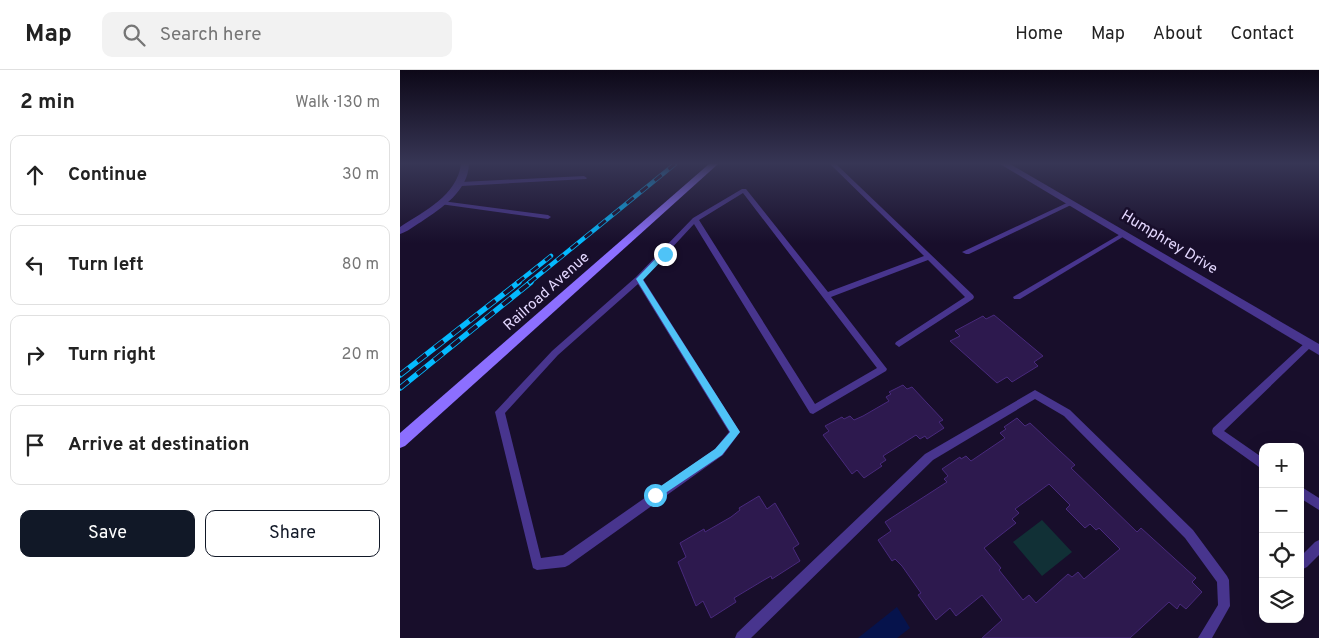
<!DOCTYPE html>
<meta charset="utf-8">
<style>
body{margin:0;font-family:Overpass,sans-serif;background:#f2f2f2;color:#222}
.controls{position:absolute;right:15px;bottom:15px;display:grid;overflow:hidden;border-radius:10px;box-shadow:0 5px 20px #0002}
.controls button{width:45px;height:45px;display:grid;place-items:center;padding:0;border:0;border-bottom:1px solid #e0e0e0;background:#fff;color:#222;font:25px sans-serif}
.stop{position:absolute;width:15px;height:15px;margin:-11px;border:4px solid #4fc3f7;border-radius:50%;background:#fff}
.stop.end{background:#4fc3f7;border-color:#fff;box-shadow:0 1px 5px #0008}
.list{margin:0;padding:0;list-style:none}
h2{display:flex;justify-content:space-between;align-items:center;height:65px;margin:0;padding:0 20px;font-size:21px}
h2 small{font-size:16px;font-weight:400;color:#767676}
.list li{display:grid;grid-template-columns:32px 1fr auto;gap:15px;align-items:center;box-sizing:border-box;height:80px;margin:0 10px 10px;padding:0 10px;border:1px solid #e0e0e0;border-radius:10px}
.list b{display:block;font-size:19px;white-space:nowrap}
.list em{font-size:16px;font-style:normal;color:#767676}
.actions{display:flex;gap:10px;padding:15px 20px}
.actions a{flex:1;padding:11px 0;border:1px solid #111827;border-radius:10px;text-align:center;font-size:18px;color:#111827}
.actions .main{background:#111827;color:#fff}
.icon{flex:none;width:28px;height:28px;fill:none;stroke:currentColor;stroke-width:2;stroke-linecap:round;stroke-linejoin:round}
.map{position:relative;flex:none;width:919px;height:568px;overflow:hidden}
header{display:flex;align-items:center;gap:30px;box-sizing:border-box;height:70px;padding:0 25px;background:#fff;border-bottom:1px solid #e0e0e0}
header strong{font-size:24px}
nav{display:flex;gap:28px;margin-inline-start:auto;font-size:18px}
.search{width:350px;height:45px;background:#f2f2f2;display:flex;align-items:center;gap:12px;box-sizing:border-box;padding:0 18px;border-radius:10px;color:#767676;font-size:19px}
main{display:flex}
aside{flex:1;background:#fff}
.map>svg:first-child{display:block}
.green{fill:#113036}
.water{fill:#06134c}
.building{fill:#2d194e;stroke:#48297c;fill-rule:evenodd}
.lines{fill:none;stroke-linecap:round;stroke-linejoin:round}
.service{fill:#48358e;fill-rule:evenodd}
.minor{fill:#48358e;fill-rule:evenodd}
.secondary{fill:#8c6fff;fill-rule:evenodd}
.rail-far1-casing{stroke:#04baff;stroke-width:4.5}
.rail-casing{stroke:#04baff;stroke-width:5.5}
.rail-far1{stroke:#180e2b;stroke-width:3;stroke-dasharray:9;stroke-linecap:butt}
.rail{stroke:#180e2b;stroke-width:4;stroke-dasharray:11;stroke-linecap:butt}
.route{fill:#4fc3f7}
.labels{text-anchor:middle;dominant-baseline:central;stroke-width:5;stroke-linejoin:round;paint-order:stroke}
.street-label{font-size:15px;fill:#e4d8ff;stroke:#180e2b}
</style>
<header>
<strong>Map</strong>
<div class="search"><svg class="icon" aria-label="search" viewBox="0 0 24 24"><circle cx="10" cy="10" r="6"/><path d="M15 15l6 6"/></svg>Search here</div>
<nav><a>Home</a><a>Map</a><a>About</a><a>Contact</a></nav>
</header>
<main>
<aside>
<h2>2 min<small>Walk · 130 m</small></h2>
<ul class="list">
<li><svg class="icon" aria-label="ahead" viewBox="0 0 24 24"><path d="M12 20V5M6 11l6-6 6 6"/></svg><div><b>Continue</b></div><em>30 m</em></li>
<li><svg class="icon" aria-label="left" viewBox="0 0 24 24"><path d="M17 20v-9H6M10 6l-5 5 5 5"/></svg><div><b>Turn left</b></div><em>80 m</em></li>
<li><svg class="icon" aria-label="right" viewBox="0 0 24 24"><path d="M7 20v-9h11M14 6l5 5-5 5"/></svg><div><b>Turn right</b></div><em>20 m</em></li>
<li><svg class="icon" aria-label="arrive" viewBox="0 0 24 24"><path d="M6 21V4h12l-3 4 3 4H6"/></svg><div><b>Arrive at destination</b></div></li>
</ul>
<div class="actions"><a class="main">Save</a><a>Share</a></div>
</aside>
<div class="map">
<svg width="919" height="568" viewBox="0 0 919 568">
<rect width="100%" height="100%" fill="#180e2b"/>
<!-- green -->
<path class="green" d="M 642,450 L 672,482 L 642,506 L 613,472 Z"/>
<!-- water -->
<path class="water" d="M 497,537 L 510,558 L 497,568 L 458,568 Z"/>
<!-- building -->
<g class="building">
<path d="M 594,245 L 643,286 L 634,292 L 638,296 L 612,312 L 607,307 L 597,313 L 550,271 L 560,266 L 555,261 L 583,246 L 586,249 Z"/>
<path d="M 503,315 L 507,319 L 512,317 L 543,350 L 539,352 L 544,358 L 527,369 L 525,366 L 520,369 L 516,365 L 483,386 L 486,390 L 480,394 L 482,396 L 464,408 L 457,400 L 452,404 L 423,365 L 429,361 L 425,356 L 442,347 L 444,349 L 450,346 L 454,350 L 463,346 L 489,331 L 486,327 L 491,324 L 489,322 Z"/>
<path d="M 617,348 L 625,356 L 630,353 L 675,395 L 671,398 L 737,462 L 741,458 L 796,508 L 792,512 L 802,522 L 786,539 L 780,534 L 777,539 L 769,532 L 730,568 L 582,568 L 602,550 L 582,525 L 556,546 L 550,538 L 536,550 L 518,525 L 521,523 L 502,496 L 495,489 L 492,491 L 478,470 L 491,461 L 485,452 L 547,412 L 544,409 L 548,406 L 542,399 L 560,387 L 561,389 L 566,386 L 571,391 L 605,368 L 600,363 L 606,359 L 604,357 ZM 649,414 L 670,435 L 666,439 L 685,458 L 690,454 L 696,460 L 699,458 L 720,479 L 684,509 L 678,502 L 672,507 L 668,504 L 636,533 L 629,525 L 623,530 L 599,500 L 601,498 L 584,478 L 616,453 L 612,449 L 619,443 L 615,439 Z"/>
<path d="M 359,426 L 367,439 L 375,433 L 399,474 L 393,478 L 400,491 L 372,509 L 371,506 L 364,510 L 334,528 L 336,532 L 311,548 L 303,531 L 296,536 L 278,492 L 286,487 L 280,473 L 304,459 L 305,462 L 331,447 L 340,440 L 339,438 Z"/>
</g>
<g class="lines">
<!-- service -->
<g class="service">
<path d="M 430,94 L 436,94 L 573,225 L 574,227 L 573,229 L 499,277 L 495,274 L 496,272 L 565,227 L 528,190 L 431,227 L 487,299 L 486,301 L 413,344 L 410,343 L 294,154 L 243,209 L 340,362 L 323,385 L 169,495 L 165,497 L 137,500 L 133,498 L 95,342 L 152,281 L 236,207 L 293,148 L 342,119 L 346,119 L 428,222 L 524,186 ZM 343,123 L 477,298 L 415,334 L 299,150 ZM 238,214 L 329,362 L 315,379 L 163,485 L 141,488 L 105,343 L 158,285 Z"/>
<path d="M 184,106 L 187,108 L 186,109 L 61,116 L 58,114 L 61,112 Z"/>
<path d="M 42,131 L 148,145 L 151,147 L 148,149 L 40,134 L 39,133 Z"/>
<path d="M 671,131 L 673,132 L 673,134 L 569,184 L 566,184 L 562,182 Z"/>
<path d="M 724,162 L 726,163 L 726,165 L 620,229 L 614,229 L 613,227 Z"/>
<path d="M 909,271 L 912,272 L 913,274 L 912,276 L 824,361 L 863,388 L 863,399 L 859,397 L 813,364 L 812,361 L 813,358 L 906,272 Z"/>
<path d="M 635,320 L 670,340 L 793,460 L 827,506 L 829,510 L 830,536 L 812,568 L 798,568 L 818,535 L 817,512 L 785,468 L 664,346 L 635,329 L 533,390 L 351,568 L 335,568 L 337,563 L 525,384 Z"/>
<path d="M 900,416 L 919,428 L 919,440 L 900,428 Z"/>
<path d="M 919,470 L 919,485 L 907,497 L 903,499 L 900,498 L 900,487 L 915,472 Z"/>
</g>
<!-- minor -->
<g class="minor">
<path d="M 61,94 L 69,94 C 68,121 42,138 21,152 C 14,156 7,162 0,164 L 0,157 C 24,141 57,126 61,94 Z"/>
<path d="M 600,94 L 610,94 L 919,274 L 919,285 Z"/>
</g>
<!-- secondary -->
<path class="secondary" d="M 309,94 L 318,94 L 5,376 L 0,378 L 0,363 Z"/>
<!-- rail-far1 casing -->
<g class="rail-far1-casing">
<g id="rail-far1">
<path d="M 117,213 L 151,186"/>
<path d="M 129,213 L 275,94"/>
</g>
</g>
<!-- rail casing -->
<g class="rail-casing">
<g id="rail">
<path d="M 0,305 L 119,212"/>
<path d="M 0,318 L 131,212"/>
</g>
</g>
<!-- rail-far1 -->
<use href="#rail-far1" class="rail-far1"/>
<!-- rail -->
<use href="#rail" class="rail"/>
</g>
<!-- sky -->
<linearGradient id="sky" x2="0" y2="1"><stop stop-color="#0d0818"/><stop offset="0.54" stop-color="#373655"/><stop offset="1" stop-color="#373655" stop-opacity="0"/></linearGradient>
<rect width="919" height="173" fill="url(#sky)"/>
<!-- route -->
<path class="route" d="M 262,182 L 268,184 L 243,210 L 340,362 L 322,385 L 255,430 L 250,425 L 252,422 L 315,379 L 330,362 L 236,209 Z"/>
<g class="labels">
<!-- street labels -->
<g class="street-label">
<text transform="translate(769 173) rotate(31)">Humphrey Drive</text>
<text transform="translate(147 222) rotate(-42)">Railroad Avenue</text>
</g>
</g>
</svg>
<div class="controls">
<button>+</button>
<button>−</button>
<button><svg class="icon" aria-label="locate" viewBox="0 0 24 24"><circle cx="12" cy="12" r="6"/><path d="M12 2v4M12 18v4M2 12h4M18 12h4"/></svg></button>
<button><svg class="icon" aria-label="layers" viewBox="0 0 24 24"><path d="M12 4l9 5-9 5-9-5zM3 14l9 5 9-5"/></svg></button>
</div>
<div class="stop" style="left:255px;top:425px"></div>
<div class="stop end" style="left:265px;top:184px"></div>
</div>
</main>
